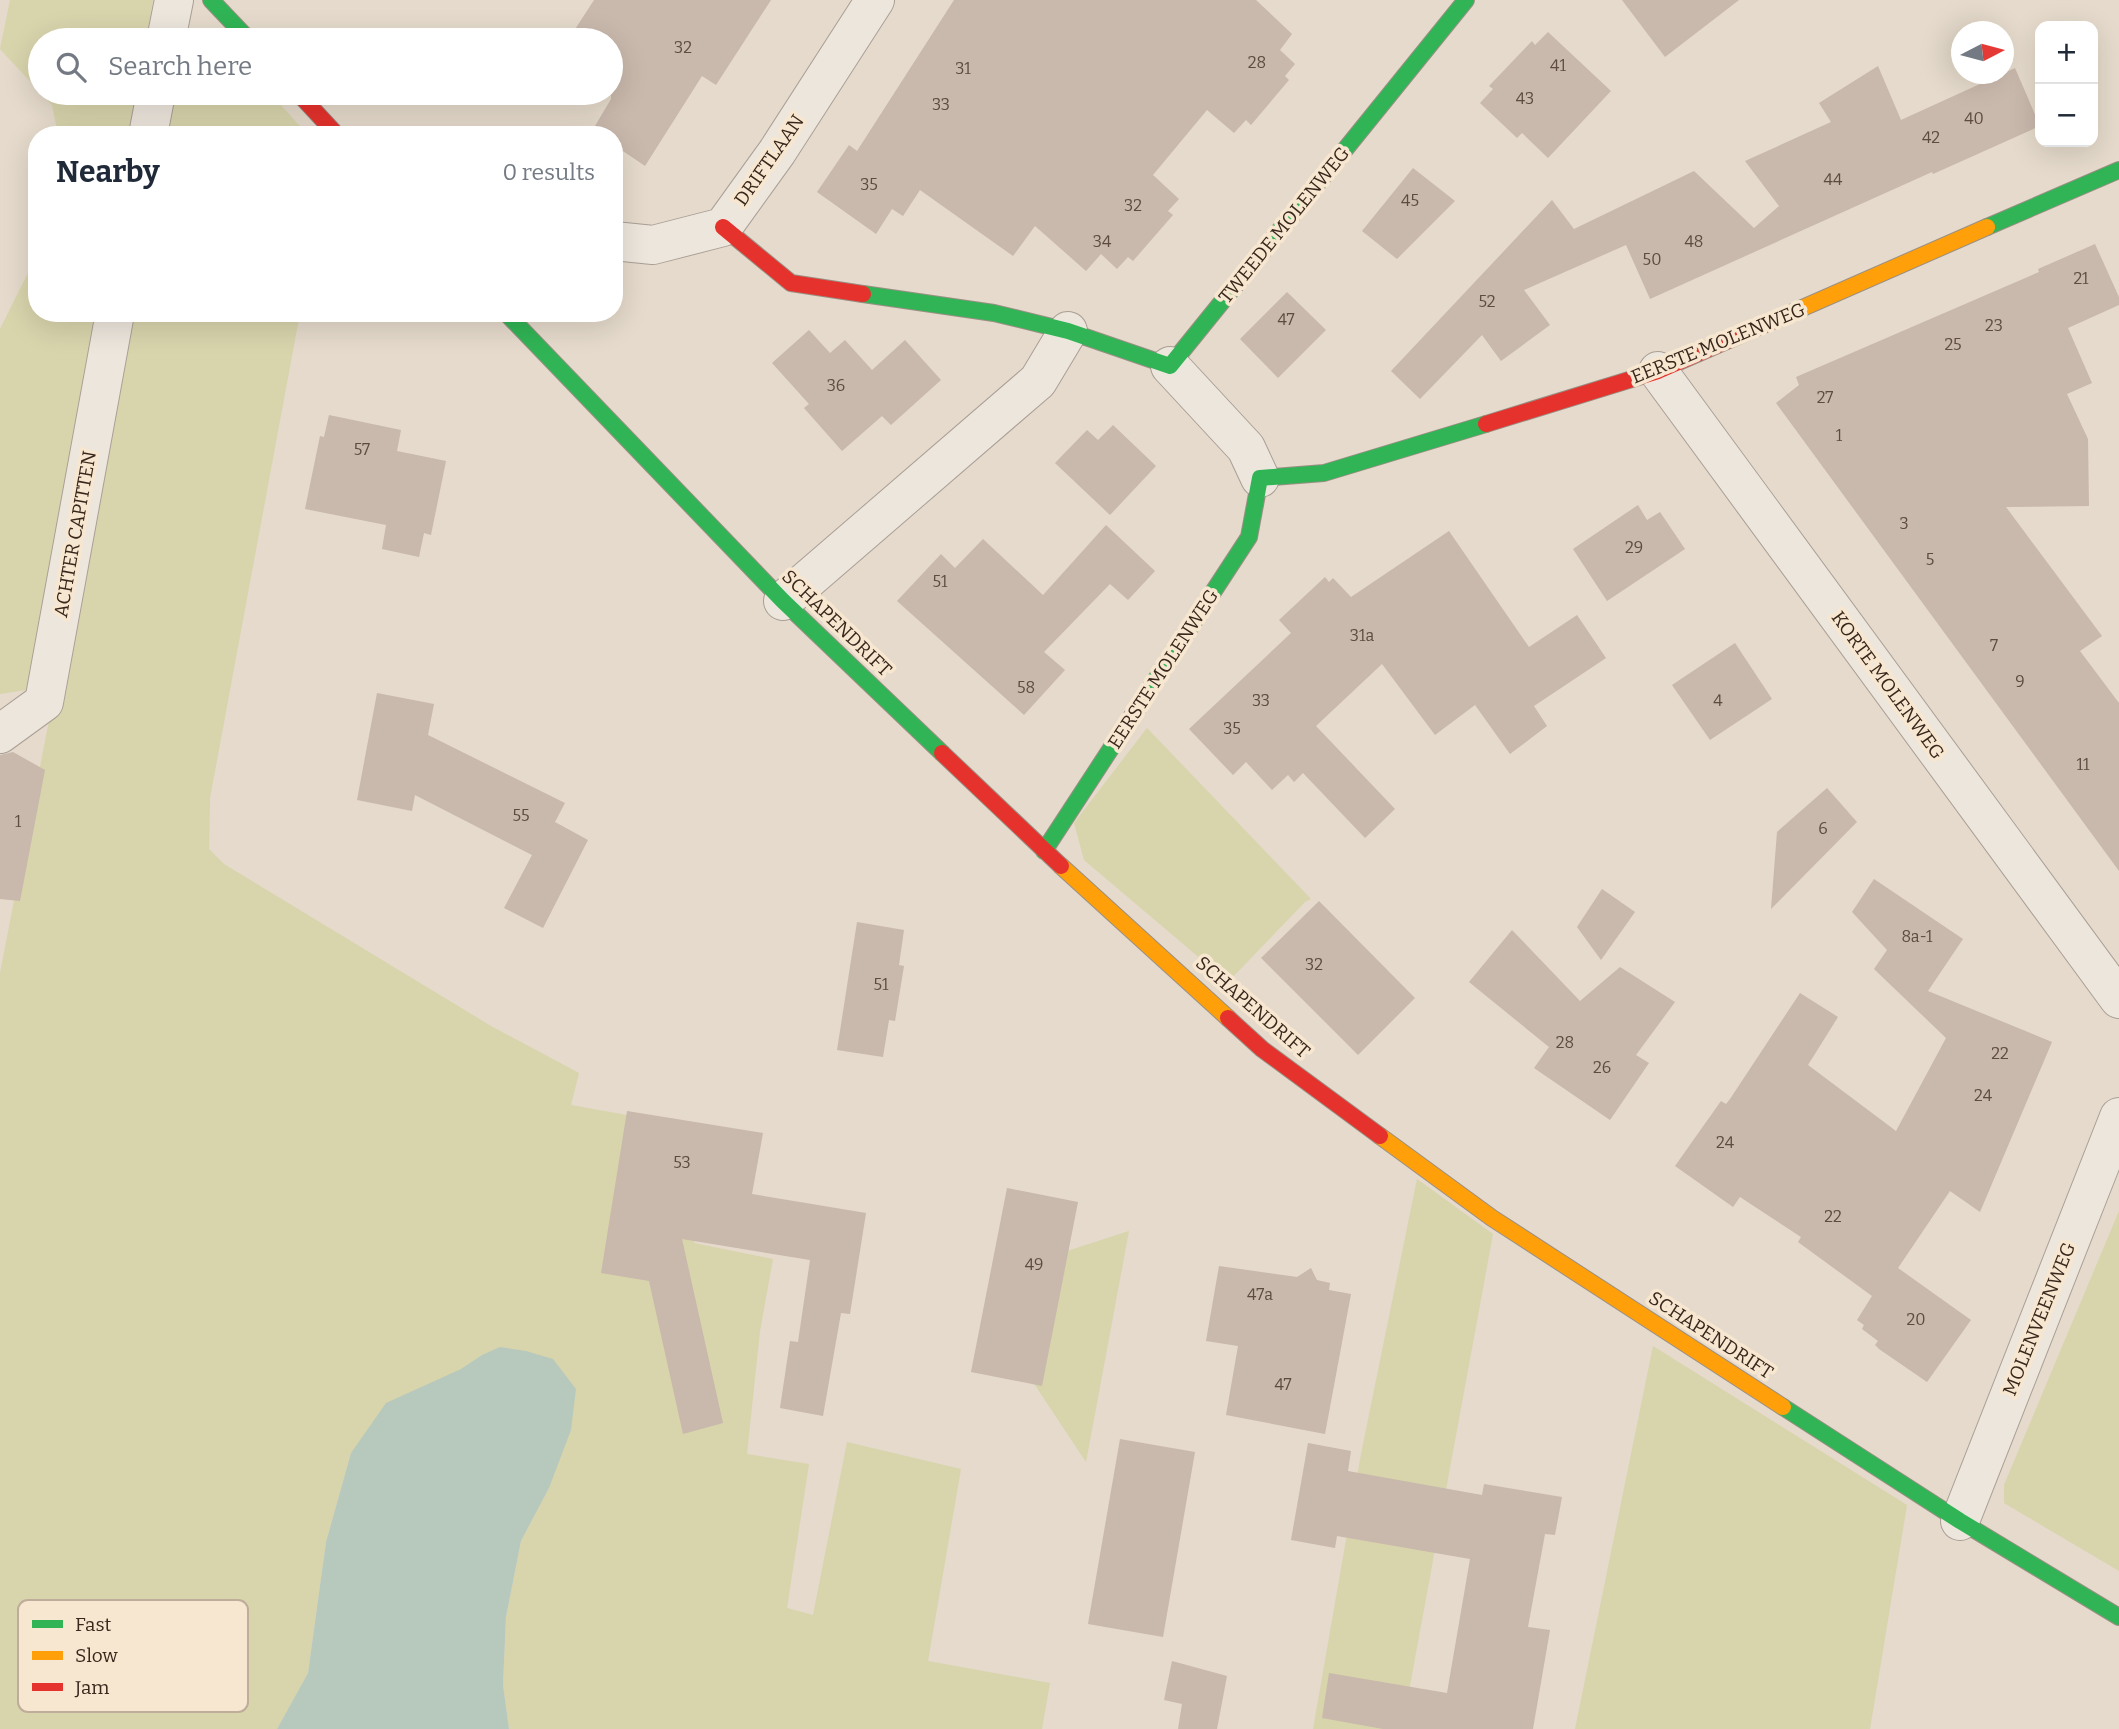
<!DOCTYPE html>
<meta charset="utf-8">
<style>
body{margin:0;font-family:Bitter,serif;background:#f6f6f7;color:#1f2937}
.controls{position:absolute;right:21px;top:21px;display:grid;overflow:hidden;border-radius:14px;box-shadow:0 7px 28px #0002}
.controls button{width:63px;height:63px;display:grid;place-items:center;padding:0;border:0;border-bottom:2px solid #e0e1e3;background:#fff;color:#1f2937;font:35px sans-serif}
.compass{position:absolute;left:1951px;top:21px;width:63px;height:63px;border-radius:50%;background:#fff;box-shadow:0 7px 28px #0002;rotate:84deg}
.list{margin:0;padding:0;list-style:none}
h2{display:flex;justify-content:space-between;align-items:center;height:91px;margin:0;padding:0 28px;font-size:30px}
h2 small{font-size:23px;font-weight:400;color:#747a83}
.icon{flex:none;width:38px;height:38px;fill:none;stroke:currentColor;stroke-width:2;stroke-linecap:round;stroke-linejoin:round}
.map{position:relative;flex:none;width:2119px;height:1729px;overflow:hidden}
.search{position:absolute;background:#fff;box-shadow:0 7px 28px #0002;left:28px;top:28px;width:595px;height:77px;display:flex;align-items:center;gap:18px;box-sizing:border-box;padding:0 24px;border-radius:38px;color:#747a83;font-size:26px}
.panel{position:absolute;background:#fff;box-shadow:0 7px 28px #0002;left:28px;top:126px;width:595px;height:196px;border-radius:28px}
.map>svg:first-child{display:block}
.green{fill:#d8d4ac}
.water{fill:#b7c9bc}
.building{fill:#c9b8ac}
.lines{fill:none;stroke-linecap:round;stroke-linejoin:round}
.street-casing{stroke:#aa9f95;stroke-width:40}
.fast-casing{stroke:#9a8f84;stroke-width:18}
.slow-casing{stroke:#9a8f84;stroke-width:18}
.jam-casing{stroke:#9a8f84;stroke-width:18}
.street{stroke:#ede6dd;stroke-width:38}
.fast{stroke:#30b455;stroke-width:16}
.slow{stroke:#ff9f0a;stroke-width:16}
.jam{stroke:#e5322d;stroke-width:16}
.labels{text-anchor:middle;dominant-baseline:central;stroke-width:7;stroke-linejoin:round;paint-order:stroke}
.number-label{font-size:16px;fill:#5d4b40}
.street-label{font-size:19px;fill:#39271c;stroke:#f7e7d0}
.key{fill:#f7e7d0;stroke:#bead9a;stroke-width:2}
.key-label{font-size:19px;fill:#39271c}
</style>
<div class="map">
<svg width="2119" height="1729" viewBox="0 0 2119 1729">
<rect width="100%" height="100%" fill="#e5dacb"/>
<!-- green -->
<g class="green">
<path d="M 10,0 L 153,0 L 146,40 L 40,40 L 40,92 L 0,49 Z"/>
<path d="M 41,93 L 137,93 L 130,135 L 58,135 L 52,105 Z"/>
<path d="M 178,93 L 270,93 L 308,135 L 163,135 Z"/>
<path d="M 37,255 L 37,313 L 99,313 L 33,689 L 0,694 L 0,329 Z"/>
<path d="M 128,313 L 300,313 L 210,798 L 209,849 L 224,864 L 491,1026 L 579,1073 L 571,1105 L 716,1131 L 694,1243 L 773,1259 L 760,1331 L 747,1454 L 809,1464 L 787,1608 L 813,1615 L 847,1442 L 961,1469 L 928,1661 L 1050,1683 L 1042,1729 L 509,1729 L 503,1685 L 506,1617 L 521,1541 L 549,1488 L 482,1355 L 351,1453 L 326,1542 L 308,1673 L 277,1729 L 0,1729 L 0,973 Z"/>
<path d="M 1147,728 L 1311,899 L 1305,902 L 1228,982 L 1084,860 L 1074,823 Z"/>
<path d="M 1417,1179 L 1493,1234 L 1402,1729 L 1313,1729 L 1361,1454 Z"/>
<path d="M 2119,1211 L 2119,1571 L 2004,1503 L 2004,1485 Z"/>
<path d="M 1129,1231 L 1086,1462 L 1021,1364 L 1067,1251 Z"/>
<path d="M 1653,1346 L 1907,1505 L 1870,1729 L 1575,1729 Z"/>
</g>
<!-- water -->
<path class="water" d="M 500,1347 L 526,1351 L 553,1359 L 576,1389 L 571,1430 L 549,1488 L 521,1541 L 506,1617 L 503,1685 L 509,1729 L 277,1729 L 308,1673 L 326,1542 L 351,1453 L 386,1403 L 461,1369 L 482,1355 Z"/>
<!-- building -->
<g class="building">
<path d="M 594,0 L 771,0 L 716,85 L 702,76 L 645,166 L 614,145 L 614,135 L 598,135 L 592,131 L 611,99 L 611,40 L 568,40 Z"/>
<path d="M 954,0 L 1256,0 L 1292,34 L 1280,50 L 1295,64 L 1285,76 L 1289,80 L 1251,125 L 1246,120 L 1234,133 L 1207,110 L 1153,175 L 1179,199 L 1168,211 L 1173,215 L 1133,261 L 1128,257 L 1117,269 L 1101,254 L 1086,271 L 1035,226 L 1013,256 L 920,190 L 903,216 L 892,209 L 876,234 L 817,192 L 849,145 L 857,151 Z"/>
<path d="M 1622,0 L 1739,0 L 1665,57 Z"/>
<path d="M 1548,32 L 1611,91 L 1548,158 L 1522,133 L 1517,138 L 1480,103 L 1493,89 L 1489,86 L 1532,41 L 1535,45 Z"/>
<path d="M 1878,66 L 1901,120 L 2015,68 L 2040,126 L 1933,174 L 1932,172 L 1650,299 L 1626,245 L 1524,290 L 1550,325 L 1501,361 L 1482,335 L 1420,399 L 1391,371 L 1552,200 L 1574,229 L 1694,171 L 1754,228 L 1779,206 L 1745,161 L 1831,122 L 1819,103 Z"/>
<path d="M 1413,168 L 1455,201 L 1397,259 L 1362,231 Z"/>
<path d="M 2095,244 L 2119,297 L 2119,305 L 2068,328 L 2092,383 L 2067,394 L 2088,439 L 2089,506 L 2006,507 L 2102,636 L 2080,651 L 2119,703 L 2119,871 L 1776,403 L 1799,385 L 1796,377 L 2039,272 L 2038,269 Z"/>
<path d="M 1287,292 L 1326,330 L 1278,378 L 1240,339 Z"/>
<path d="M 809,330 L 830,353 L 845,340 L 872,370 L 905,340 L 941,380 L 891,425 L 882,416 L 842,451 L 804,408 L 809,404 L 772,363 Z"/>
<path d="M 329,415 L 401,430 L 397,451 L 446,461 L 431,535 L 424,533 L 419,557 L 382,549 L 386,525 L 305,509 L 320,436 L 324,437 Z"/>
<path d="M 1113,425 L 1156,466 L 1110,515 L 1055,463 L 1087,430 L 1098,440 Z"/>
<path d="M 1638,505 L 1647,520 L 1660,512 L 1685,549 L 1607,601 L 1573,549 Z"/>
<path d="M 1106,525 L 1155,571 L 1128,600 L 1110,584 L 1044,652 L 1065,670 L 1024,715 L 897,601 L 941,554 L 955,568 L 983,539 L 1043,595 Z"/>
<path d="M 1449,531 L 1529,647 L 1577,615 L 1606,658 L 1534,706 L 1547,726 L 1510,754 L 1475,705 L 1435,735 L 1382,664 L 1316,726 L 1395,809 L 1365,838 L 1303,773 L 1294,782 L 1288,775 L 1272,790 L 1246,762 L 1233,775 L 1189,729 L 1291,633 L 1279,620 L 1325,577 L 1329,582 L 1333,578 L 1351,597 Z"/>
<path d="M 1735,643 L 1772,699 L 1710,740 L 1672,685 Z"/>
<path d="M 377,693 L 434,704 L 428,735 L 565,803 L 555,822 L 588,840 L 543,928 L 504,908 L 532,855 L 415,795 L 412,811 L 357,800 Z"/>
<path d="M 13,752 L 45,770 L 20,901 L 0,899 L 0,755 Z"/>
<path d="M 1827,788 L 1857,822 L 1771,909 L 1777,832 Z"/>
<path d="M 1874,879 L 1963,939 L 1928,991 L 2052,1042 L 1980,1212 L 1950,1191 L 1898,1268 L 1971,1320 L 1927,1382 L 1879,1349 L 1875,1345 L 1878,1341 L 1862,1329 L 1864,1325 L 1857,1320 L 1872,1296 L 1798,1242 L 1801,1237 L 1740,1197 L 1733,1207 L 1675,1166 L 1721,1101 L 1726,1104 L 1730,1099 L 1800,993 L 1838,1017 L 1808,1065 L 1896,1131 L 1946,1038 L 1874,969 L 1887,950 L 1852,912 Z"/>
<path d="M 1602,889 L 1635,912 L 1601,960 L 1577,927 Z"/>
<path d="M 1319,901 L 1415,998 L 1358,1055 L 1261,958 Z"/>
<path d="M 857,922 L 904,930 L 899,965 L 904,966 L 895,1021 L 889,1020 L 883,1057 L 837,1050 Z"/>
<path d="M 1512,930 L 1580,1001 L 1620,967 L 1675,1002 L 1636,1055 L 1649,1063 L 1610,1120 L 1534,1068 L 1549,1047 L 1469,982 Z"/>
<path d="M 627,1111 L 763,1133 L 752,1194 L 866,1213 L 850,1314 L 841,1313 L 823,1416 L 780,1408 L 790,1341 L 798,1342 L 810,1260 L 682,1239 L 723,1423 L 683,1434 L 649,1281 L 601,1273 Z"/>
<path d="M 1007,1188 L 1078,1202 L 1042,1386 L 971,1372 Z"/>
<path d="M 1219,1266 L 1297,1277 L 1311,1268 L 1317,1280 L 1330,1283 L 1329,1290 L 1351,1294 L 1325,1434 L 1226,1415 L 1238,1346 L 1206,1341 Z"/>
<path d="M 1120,1439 L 1195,1452 L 1163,1637 L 1088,1624 Z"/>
<path d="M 1308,1443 L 1351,1451 L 1348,1471 L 1482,1495 L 1484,1484 L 1562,1497 L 1555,1535 L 1545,1534 L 1528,1627 L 1550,1630 L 1533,1729 L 1383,1729 L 1322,1718 L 1329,1673 L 1447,1693 L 1470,1559 L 1337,1536 L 1335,1548 L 1291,1540 Z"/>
<path d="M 1172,1661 L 1227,1676 L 1217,1729 L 1178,1729 L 1182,1704 L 1164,1700 Z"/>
</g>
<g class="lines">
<!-- street casing -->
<g class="street-casing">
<g id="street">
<path d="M 166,40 L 174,0"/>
<path d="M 148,135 L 156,93"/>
<path d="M 614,241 L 653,245 L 723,227 L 777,152 L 875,0"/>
<path d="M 1170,366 L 1246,448 L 1260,478"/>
<path d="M 1658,371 L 2119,999"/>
<path d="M 783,601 L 1038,381 L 1068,331"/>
<path d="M 0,734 L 44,702 L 115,313"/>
<path d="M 1960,1521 L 2119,1117"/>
</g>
</g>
<!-- fast casing -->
<g class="fast-casing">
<g id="fast">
<path d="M 211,0 L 249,40"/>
<path d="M 1987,227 L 2119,170"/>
<path d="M 863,294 L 994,313 L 1068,331 L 1170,366 L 1466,0"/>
<path d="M 506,313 L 783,601 L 942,753"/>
<path d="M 1044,851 L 1249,537 L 1260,478 L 1324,473 L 1486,424"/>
<path d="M 1783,1407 L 1960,1521 L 2119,1617"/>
</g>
</g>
<!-- slow casing -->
<g class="slow-casing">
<g id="slow">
<path d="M 1791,313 L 1987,227"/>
<path d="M 1061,866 L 1228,1018"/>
<path d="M 1380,1136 L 1492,1218 L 1783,1407"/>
</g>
</g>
<!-- jam casing -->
<g class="jam-casing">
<g id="jam">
<path d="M 298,93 L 337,135"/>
<path d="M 723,227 L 791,283 L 863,294"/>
<path d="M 1486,424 L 1658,371 L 1791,313"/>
<path d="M 942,753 L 1061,866"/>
<path d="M 1228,1018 L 1262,1049 L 1380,1136"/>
</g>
</g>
<!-- street -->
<use href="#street" class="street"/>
<!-- fast -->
<use href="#fast" class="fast"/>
<!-- slow -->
<use href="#slow" class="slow"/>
<!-- jam -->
<use href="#jam" class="jam"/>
</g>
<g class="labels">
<!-- number labels -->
<g class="number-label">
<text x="683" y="47">32</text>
<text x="1257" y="62">28</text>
<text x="1558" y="65">41</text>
<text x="963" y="68">31</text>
<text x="1525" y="98">43</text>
<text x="941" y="104">33</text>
<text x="1974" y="118">40</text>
<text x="1931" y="137">42</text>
<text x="1833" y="179">44</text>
<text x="869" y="184">35</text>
<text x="1410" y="200">45</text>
<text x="1133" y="205">32</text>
<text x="1102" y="241">34</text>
<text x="1694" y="241">48</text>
<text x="1652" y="259">50</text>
<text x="2081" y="278">21</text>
<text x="1487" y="301">52</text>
<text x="1286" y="319">47</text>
<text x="1994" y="325">23</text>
<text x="1953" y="344">25</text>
<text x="836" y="385">36</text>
<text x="1825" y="397">27</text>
<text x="1839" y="435">1</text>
<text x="362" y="449">57</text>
<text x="1904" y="523">3</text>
<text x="1634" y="547">29</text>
<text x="1930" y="559">5</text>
<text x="940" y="581">51</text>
<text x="1362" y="635">31a</text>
<text x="1994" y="645">7</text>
<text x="2020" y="681">9</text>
<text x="1026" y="687">58</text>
<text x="1261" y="700">33</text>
<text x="1718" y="700">4</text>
<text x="1232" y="728">35</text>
<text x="2083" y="764">11</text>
<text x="521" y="815">55</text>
<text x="18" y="821">1</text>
<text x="1823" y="828">6</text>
<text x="1917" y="936">8a-1</text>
<text x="1314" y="964">32</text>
<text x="881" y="984">51</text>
<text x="1565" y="1042">28</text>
<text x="2000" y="1053">22</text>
<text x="1602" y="1067">26</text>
<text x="1983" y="1095">24</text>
<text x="1725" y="1142">24</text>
<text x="682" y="1162">53</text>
<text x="1833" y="1216">22</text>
<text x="1034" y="1264">49</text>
<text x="1260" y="1294">47a</text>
<text x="1916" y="1319">20</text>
<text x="1283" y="1384">47</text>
</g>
<!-- street labels -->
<g class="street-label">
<text transform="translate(769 160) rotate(-55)">DRIFTLAAN</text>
<text transform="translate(1284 225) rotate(-51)">TWEEDE MOLENWEG</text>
<text transform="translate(1718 343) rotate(-22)">EERSTE MOLENWEG</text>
<text transform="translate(75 534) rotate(-80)">ACHTER CAPITTEN</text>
<text transform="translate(837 623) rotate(44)">SCHAPENDRIFT</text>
<text transform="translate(1163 669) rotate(-57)">EERSTE MOLENWEG</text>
<text transform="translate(1888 685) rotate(54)">KORTE MOLENWEG</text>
<text transform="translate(1253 1007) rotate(41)">SCHAPENDRIFT</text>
<text transform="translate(2039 1319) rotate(-68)">MOLENVEENWEG</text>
<text transform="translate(1711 1335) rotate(33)">SCHAPENDRIFT</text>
</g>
</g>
<!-- legend -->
<rect x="18" y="1600" width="230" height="112" rx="10" class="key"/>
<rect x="32" y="1620" width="31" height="8" fill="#30b455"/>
<rect x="32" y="1651" width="31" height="9" fill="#ff9f0a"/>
<rect x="32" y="1683" width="31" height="8" fill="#e5322d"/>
<g class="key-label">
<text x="75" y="1631">Fast</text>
<text x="75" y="1662">Slow</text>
<text x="75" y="1694">Jam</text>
</g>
</svg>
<div class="controls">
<button>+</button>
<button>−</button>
</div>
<svg class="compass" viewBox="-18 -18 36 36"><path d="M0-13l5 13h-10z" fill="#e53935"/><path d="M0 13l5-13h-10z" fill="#747a83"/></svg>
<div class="search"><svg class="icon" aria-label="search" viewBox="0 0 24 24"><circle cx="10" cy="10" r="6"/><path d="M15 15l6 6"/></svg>Search here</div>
<section class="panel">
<h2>Nearby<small>0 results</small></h2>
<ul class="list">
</ul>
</section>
</div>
